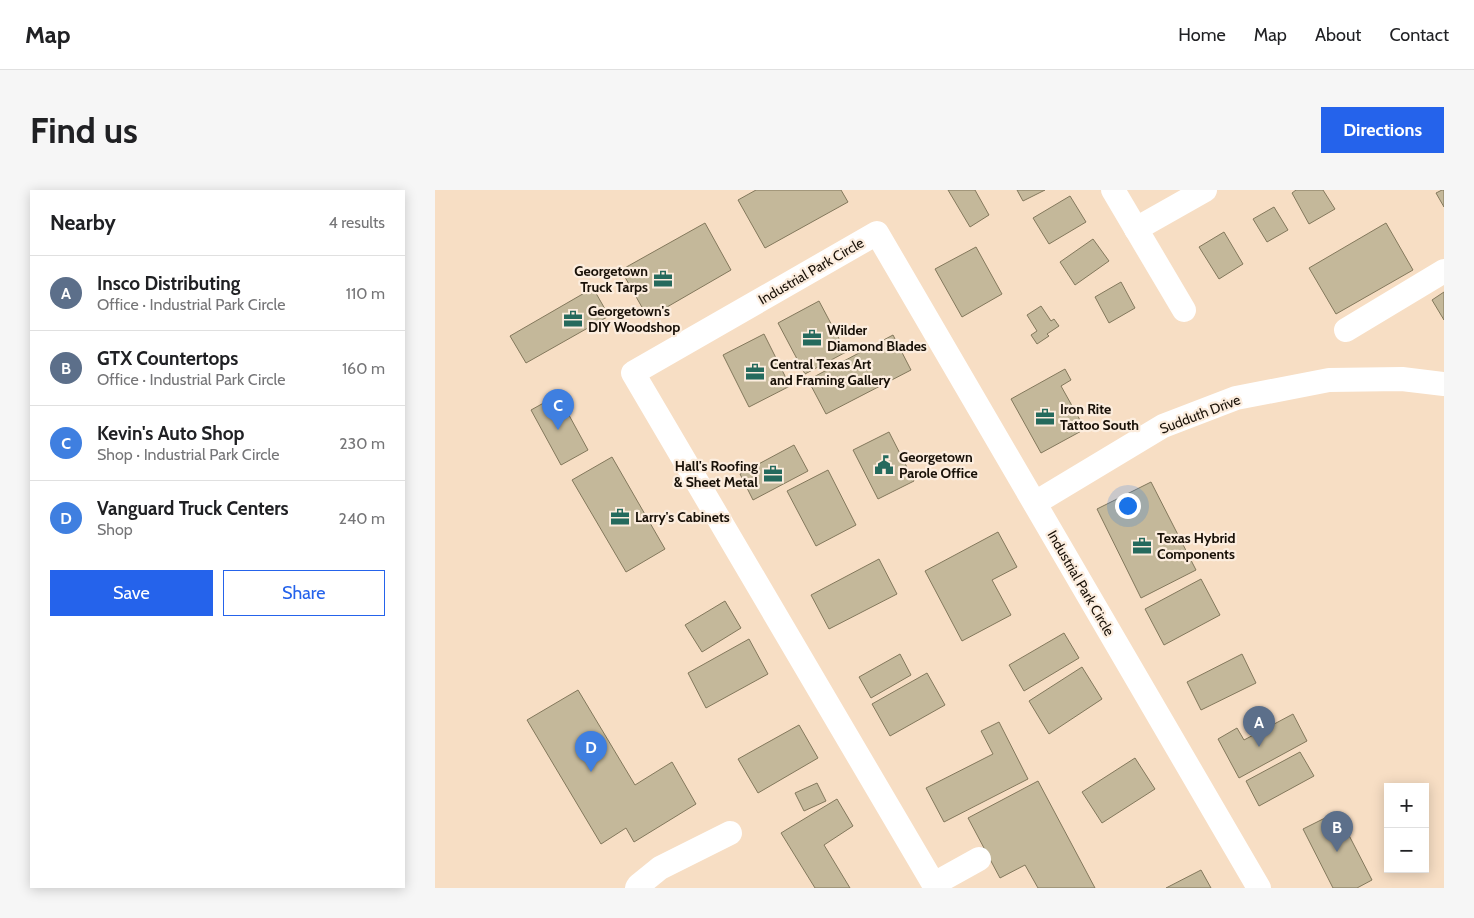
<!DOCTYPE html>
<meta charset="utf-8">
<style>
body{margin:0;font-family:Cabin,sans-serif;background:#f6f6f6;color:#202124}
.controls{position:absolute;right:15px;bottom:15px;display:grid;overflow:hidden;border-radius:0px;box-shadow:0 2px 12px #0003}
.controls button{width:45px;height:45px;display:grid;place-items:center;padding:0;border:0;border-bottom:1px solid #e0e0e0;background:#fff;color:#202124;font:25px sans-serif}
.you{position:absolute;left:692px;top:315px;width:18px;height:18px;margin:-12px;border:4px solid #fff;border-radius:50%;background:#1a73e8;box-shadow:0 0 0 8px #1a73e833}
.badge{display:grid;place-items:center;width:32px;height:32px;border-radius:50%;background:#2563eb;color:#fff;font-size:16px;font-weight:700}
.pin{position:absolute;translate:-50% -41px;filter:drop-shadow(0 1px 2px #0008)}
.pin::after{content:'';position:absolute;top:26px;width:18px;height:15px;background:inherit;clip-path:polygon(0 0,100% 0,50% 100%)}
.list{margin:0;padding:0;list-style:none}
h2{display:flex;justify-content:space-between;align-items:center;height:65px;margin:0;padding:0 20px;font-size:21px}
h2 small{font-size:16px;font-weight:400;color:#757577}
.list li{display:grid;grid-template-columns:32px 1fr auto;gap:15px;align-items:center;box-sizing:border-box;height:75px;padding:0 20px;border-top:1px solid #e0e0e0}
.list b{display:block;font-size:19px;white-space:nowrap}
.list p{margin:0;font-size:16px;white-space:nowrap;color:#757577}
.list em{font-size:16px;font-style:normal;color:#757577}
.actions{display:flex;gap:10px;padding:15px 20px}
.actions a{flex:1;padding:11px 0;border:1px solid #2563eb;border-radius:0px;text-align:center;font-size:18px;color:#2563eb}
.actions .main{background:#2563eb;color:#fff}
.map{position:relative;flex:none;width:1009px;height:698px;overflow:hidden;border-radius:0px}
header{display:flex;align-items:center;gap:30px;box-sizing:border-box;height:70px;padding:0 25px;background:#fff;border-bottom:1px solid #e0e0e0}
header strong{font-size:24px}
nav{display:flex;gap:28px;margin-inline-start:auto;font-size:18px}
.intro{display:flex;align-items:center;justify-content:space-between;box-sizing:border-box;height:120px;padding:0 30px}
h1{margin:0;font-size:35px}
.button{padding:12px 22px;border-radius:0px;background:#2563eb;color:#fff;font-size:18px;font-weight:700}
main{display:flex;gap:30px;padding:0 30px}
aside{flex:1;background:#fff;border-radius:0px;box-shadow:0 2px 12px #0003}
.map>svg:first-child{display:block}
.building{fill:#c4b89a;stroke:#83785c}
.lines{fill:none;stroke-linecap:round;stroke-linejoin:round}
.minor{stroke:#fff;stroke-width:24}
.labels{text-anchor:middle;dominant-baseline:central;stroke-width:4.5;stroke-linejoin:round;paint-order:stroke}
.poi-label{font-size:14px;font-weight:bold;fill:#191108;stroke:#fcedde;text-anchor:start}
.street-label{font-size:14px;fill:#191108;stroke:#fcedde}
</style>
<header>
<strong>Map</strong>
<nav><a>Home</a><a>Map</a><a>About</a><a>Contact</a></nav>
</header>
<div class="intro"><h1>Find us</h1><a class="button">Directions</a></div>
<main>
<aside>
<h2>Nearby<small>4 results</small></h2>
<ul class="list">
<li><span class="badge" style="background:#5c6f8a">A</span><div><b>Insco Distributing</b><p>Office · Industrial Park Circle</p></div><em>110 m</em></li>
<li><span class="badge" style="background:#5c6f8a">B</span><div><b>GTX Countertops</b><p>Office · Industrial Park Circle</p></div><em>160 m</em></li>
<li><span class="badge" style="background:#3f7fe0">C</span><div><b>Kevin's Auto Shop</b><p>Shop · Industrial Park Circle</p></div><em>230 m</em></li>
<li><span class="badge" style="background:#3f7fe0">D</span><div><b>Vanguard Truck Centers</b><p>Shop</p></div><em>240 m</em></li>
</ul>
<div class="actions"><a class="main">Save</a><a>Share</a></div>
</aside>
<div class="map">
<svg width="1009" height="698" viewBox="0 0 1009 698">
<rect width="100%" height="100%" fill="#f7dec4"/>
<!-- building -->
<g class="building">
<path d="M 321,0 L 406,0 L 413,12 L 330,58 L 303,10 Z"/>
<path d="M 513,0 L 540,0 L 554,25 L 535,37 Z"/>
<path d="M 582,0 L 610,0 L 588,11 Z"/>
<path d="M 861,0 L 888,0 L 900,19 L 874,34 L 857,3 Z"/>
<path d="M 1007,0 L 1009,0 L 1009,17 L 1001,3 Z"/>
<path d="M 635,6 L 651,32 L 614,54 L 598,28 Z"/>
<path d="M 839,17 L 853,40 L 832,52 L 818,29 Z"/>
<path d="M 270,33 L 296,80 L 213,128 L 186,80 Z"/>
<path d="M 951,33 L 978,80 L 901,124 L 874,78 Z"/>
<path d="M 789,42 L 808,74 L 784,89 L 764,57 Z"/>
<path d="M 658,49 L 674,71 L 640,95 L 625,72 Z"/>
<path d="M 541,57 L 567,104 L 527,127 L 500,79 Z"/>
<path d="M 686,92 L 700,118 L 674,133 L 660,107 Z"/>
<path d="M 158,98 L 174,126 L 91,173 L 75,146 Z"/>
<path d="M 1009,102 L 1009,130 L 997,110 Z"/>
<path d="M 384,111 L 411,162 L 370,184 L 343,133 Z"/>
<path d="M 606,116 L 616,131 L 619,129 L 624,136 L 612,144 L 614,146 L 602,154 L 596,145 L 602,141 L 592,125 Z"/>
<path d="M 329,144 L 355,196 L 314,217 L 288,165 Z"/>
<path d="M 458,145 L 476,180 L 391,224 L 373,190 Z"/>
<path d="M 630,179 L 636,190 L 626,196 L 650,239 L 606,263 L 576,209 Z"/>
<path d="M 123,205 L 153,260 L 126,275 L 96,220 Z"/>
<path d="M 454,242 L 479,291 L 443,309 L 418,260 Z"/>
<path d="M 359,255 L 373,281 L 318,310 L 305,284 Z"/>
<path d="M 177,267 L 230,359 L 191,382 L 137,290 Z"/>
<path d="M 393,280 L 421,335 L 381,356 L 352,301 Z"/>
<path d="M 716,292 L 761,380 L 706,408 L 662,319 Z"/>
<path d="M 563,342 L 582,377 L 557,390 L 576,425 L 527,451 L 490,381 Z"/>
<path d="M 444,369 L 462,404 L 394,439 L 376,405 Z"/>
<path d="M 766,389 L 785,425 L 729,455 L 710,419 Z"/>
<path d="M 290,411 L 306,438 L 267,462 L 250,435 Z"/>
<path d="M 629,443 L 644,468 L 589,501 L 574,475 Z"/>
<path d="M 314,449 L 333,484 L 271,518 L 253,483 Z"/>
<path d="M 465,464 L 476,485 L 436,508 L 424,487 Z"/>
<path d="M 807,464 L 821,493 L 766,520 L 752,492 Z"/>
<path d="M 647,477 L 667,509 L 614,544 L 594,511 Z"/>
<path d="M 492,483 L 510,515 L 455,546 L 437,514 Z"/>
<path d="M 143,500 L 200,595 L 237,572 L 261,614 L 199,652 L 191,638 L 166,654 L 92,530 Z"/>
<path d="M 858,524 L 872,551 L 804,588 L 783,549 L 802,538 L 809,550 Z"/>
<path d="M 564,532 L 593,589 L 509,632 L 491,598 L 558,564 L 546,541 Z"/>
<path d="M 364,535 L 383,568 L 323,603 L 303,569 Z"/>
<path d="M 865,562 L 879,586 L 824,616 L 811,591 Z"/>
<path d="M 700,568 L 720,599 L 667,633 L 647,602 Z"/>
<path d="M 603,591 L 660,698 L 603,698 L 590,675 L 565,688 L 533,628 Z"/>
<path d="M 382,593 L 391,611 L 369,621 L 360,603 Z"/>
<path d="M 402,609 L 418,636 L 389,655 L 415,698 L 380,698 L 346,643 Z"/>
<path d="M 902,622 L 937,690 L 922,698 L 898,698 L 868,639 Z"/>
<path d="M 766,680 L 776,698 L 731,698 Z"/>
</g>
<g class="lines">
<!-- minor -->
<g class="minor">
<path d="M 678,0 L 749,120"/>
<path d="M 701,39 L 770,0"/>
<path d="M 911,140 L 1009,81"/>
<path d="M 600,313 L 728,236 L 801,208 L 894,190 L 967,189 L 1009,194"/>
<path d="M 499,694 L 544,669"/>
<path d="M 202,698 L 204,695 L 225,678 L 295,643"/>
<path d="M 501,698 L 198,183 L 442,43 L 824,698"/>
</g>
</g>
<!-- icons -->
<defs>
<g id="office-bare" transform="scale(1.5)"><path d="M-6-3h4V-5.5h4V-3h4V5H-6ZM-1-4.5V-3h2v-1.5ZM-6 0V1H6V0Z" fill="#256a5d" stroke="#fcedde" stroke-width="2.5" paint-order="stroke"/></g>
<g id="civic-bare" transform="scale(1.5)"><path d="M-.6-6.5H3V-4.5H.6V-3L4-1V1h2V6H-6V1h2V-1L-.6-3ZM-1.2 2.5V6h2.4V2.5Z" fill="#256a5d" stroke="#fcedde" stroke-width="2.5" paint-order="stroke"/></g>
</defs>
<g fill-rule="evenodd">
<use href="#office-bare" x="228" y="89"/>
<use href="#office-bare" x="138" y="129"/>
<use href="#office-bare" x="377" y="148"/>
<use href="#office-bare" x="320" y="182"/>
<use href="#office-bare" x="610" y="227"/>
<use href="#civic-bare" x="449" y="275"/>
<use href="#office-bare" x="338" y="284"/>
<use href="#office-bare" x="185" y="327"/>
<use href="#office-bare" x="707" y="356"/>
</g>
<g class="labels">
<!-- poi labels -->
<g class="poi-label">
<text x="213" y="81" text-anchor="end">Georgetown<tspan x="213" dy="16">Truck Tarps</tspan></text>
<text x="153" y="121">Georgetown's<tspan x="153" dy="16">DIY Woodshop</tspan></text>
<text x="392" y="140">Wilder<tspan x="392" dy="16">Diamond Blades</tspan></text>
<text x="335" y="174">Central Texas Art<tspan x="335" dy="16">and Framing Gallery</tspan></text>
<text x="625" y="219">Iron Rite<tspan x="625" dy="16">Tattoo South</tspan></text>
<text x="464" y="267">Georgetown<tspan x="464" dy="16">Parole Office</tspan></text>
<text x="323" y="276" text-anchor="end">Hall's Roofing<tspan x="323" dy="16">&amp; Sheet Metal</tspan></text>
<text x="200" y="327">Larry's Cabinets</text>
<text x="722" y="348">Texas Hybrid<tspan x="722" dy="16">Components</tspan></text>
</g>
<!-- street labels -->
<g class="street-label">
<text transform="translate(376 81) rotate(-30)">Industrial Park Circle</text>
<text transform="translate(765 224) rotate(-21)">Sudduth Drive</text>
<text transform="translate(646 393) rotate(60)">Industrial Park Circle</text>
</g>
</g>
</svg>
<div class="controls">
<button>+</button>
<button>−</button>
</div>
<div class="you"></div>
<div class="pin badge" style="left:824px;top:557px;background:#5c6f8a">A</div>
<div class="pin badge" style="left:902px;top:662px;background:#5c6f8a">B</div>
<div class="pin badge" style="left:123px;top:240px;background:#3f7fe0">C</div>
<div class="pin badge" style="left:156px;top:582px;background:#3f7fe0">D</div>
</div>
</main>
